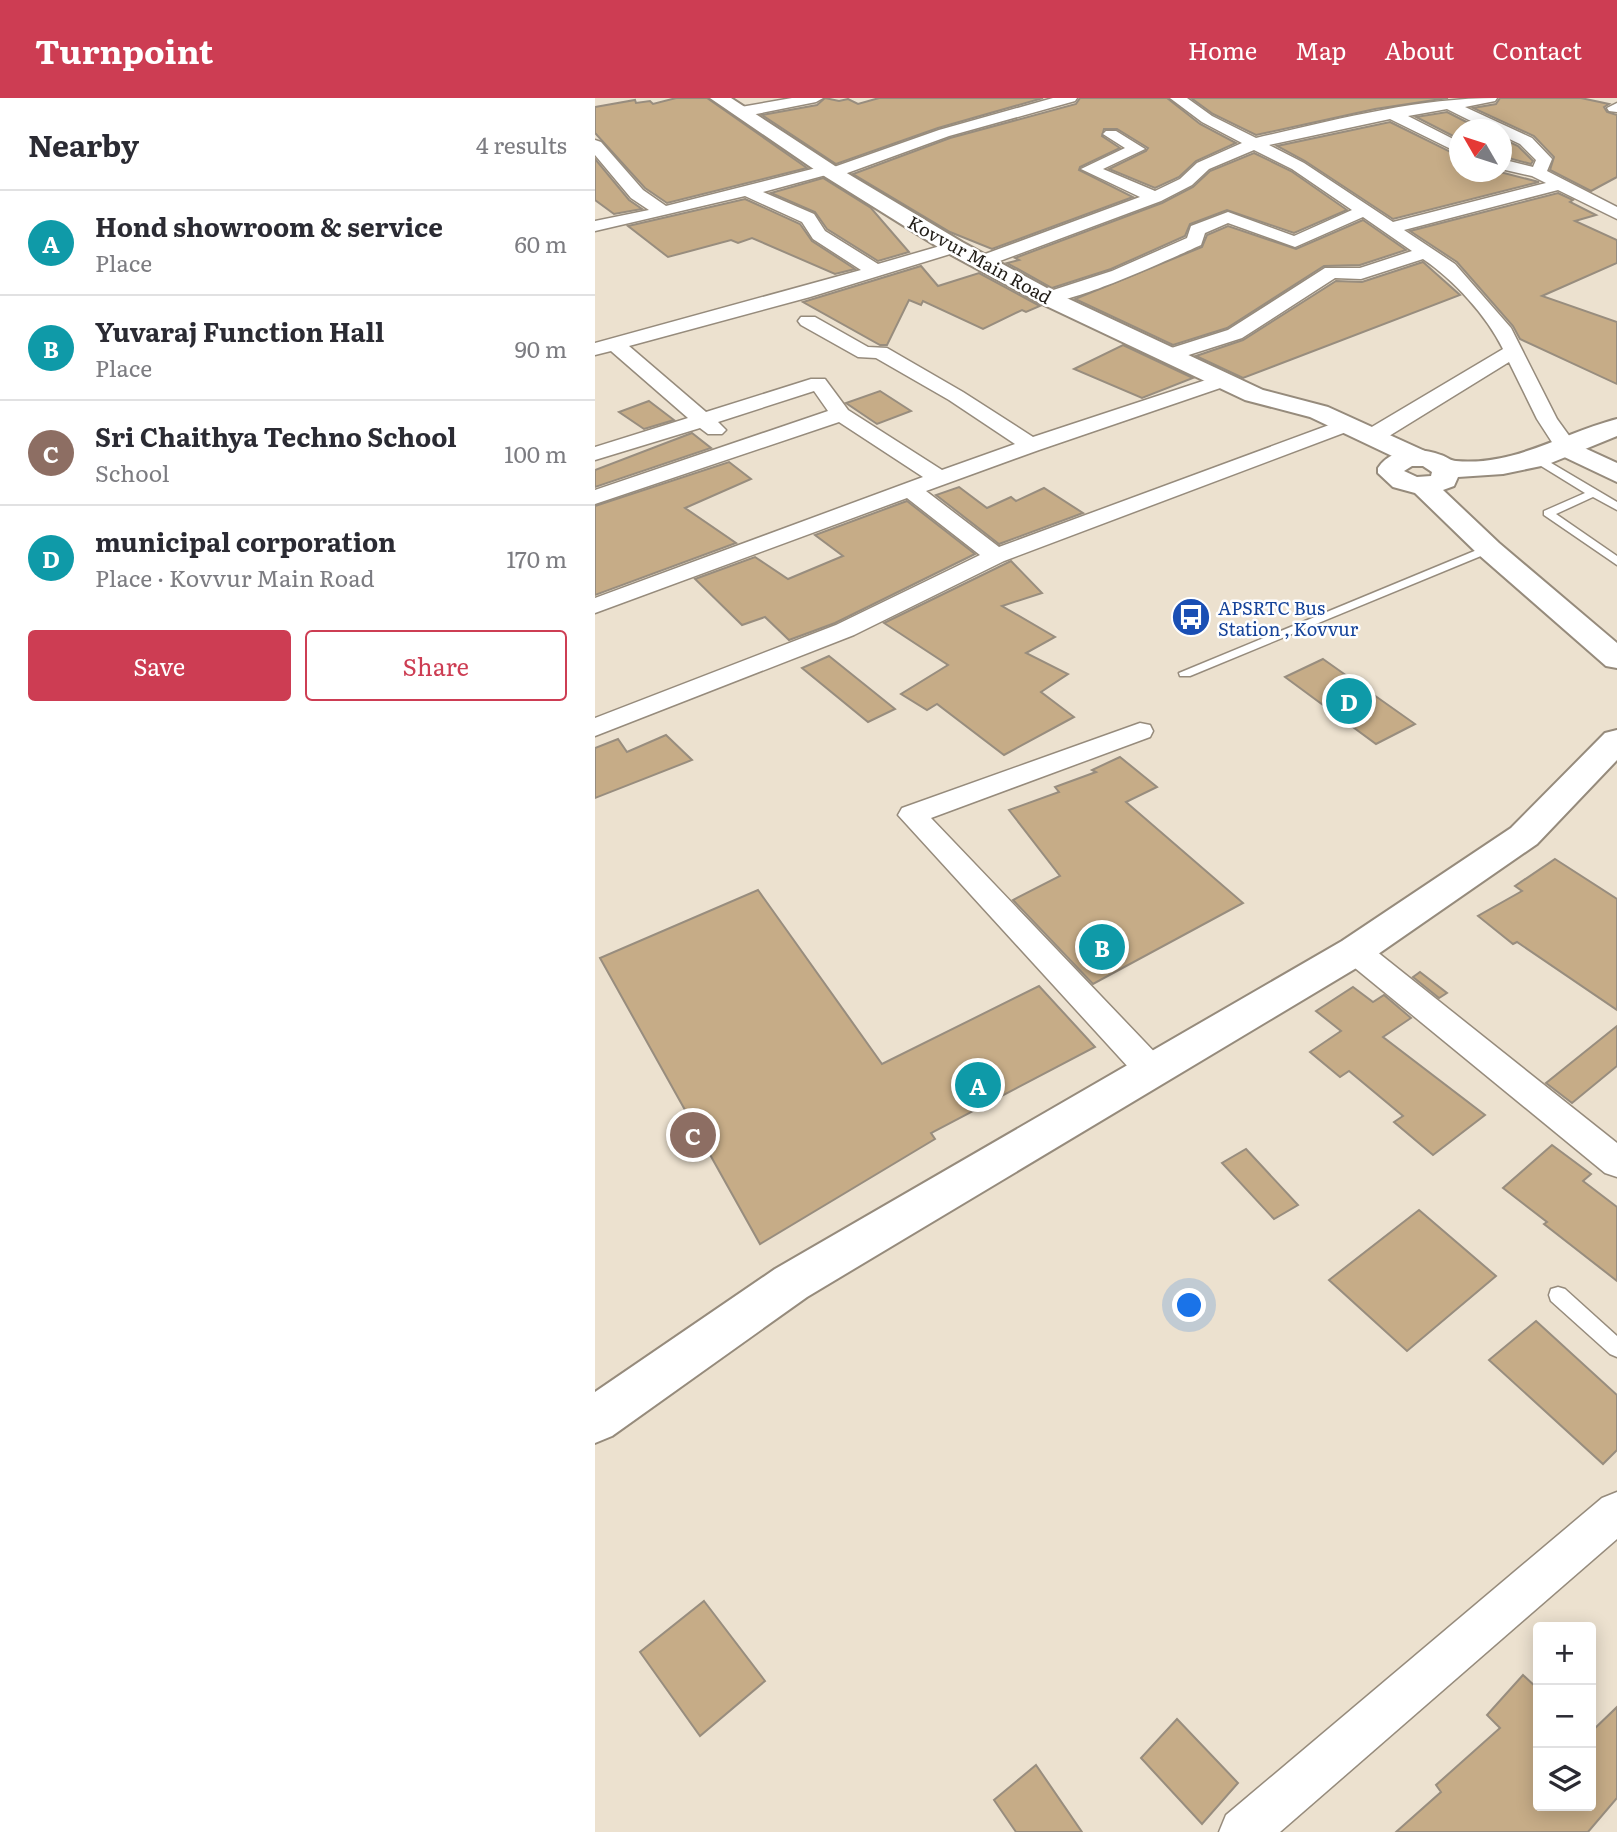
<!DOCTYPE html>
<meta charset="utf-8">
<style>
body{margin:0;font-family:Literata,serif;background:#f2f2f3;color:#2b2b33}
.controls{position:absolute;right:21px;bottom:21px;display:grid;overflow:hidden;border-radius:7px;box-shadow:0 4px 18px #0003}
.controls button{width:63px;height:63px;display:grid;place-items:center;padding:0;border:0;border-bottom:2px solid #e1e1e2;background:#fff;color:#2b2b33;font:35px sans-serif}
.compass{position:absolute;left:854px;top:21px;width:63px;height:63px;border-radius:50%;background:#fff;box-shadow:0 4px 18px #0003;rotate:309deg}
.you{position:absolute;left:595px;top:1208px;width:24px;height:24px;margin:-18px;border:5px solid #fff;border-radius:50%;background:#1a73e8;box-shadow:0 0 0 10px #1a73e833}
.badge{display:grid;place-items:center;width:46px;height:46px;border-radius:50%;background:#cd3d53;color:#fff;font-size:23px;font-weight:700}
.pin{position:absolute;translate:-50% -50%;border:4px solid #fff;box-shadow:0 2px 7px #0006}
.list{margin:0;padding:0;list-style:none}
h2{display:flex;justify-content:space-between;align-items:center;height:91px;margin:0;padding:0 28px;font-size:30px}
h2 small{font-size:23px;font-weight:400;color:#7c7c81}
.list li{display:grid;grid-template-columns:46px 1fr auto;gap:21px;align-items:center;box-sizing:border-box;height:105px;padding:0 28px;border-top:2px solid #e1e1e2}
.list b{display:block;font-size:26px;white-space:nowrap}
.list p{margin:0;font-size:23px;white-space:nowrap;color:#7c7c81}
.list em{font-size:23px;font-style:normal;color:#7c7c81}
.actions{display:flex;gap:14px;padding:21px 28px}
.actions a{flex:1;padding:16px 0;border:2px solid #cd3d53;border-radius:7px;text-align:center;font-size:24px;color:#cd3d53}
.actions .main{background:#cd3d53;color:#fff}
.icon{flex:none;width:38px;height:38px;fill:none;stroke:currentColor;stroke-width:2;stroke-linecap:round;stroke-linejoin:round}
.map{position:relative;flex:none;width:1022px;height:1734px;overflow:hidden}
header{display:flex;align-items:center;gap:42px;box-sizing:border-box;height:98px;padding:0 35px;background:#cd3d53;color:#fff}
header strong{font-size:33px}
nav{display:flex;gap:38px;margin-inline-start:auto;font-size:24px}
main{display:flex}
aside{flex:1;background:#fff}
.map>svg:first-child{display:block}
.building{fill:#c6ac87;stroke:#988d7e;stroke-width:2}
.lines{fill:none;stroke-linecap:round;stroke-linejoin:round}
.service-casing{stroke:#968b7c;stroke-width:3}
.minor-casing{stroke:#968b7c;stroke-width:3}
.tertiary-casing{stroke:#968b7c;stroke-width:4}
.secondary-casing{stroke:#968b7c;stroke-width:4}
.service{fill:#fff;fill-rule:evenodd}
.minor{fill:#fff;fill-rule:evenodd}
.tertiary{fill:#fff;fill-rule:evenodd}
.secondary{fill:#fff;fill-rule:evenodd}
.labels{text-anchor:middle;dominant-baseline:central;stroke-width:5;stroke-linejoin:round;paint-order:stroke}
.far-street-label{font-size:18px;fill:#211d17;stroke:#fff}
.far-transit-label{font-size:18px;fill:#164399;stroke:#fff;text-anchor:start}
</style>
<header>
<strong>Turnpoint</strong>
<nav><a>Home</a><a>Map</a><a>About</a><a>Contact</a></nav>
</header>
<main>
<aside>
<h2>Nearby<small>4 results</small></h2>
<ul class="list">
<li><span class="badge" style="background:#0f9aa8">A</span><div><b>Hond showroom &amp; service</b><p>Place</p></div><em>60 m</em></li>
<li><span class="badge" style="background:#0f9aa8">B</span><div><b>Yuvaraj Function Hall</b><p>Place</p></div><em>90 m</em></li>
<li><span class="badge" style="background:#8d6e63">C</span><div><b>Sri Chaithya Techno School</b><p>School</p></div><em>100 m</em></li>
<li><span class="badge" style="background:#0f9aa8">D</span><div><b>municipal corporation</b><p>Place · Kovvur Main Road</p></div><em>170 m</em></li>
</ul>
<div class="actions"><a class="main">Save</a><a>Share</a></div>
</aside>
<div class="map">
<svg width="1022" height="1734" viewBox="0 0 1022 1734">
<rect width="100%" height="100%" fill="#ece1cf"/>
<!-- building -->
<g class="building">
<path d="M 81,0 L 112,0 L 212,70 L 72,105 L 50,90 L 0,35 L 0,9 L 40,2 L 41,5 L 55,3 L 58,6 Z"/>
<path d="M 230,0 L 244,3 L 253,1 L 263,6 L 284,0 L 448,0 L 343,30 L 241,66 L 167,17 L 222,7 Z"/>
<path d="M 485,0 L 572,0 L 605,26 L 641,45 L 601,63 L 584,79 L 560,90 L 514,71 L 551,53 L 553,50 L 522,31 L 509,31 L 507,38 L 525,50 L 485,69 L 484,72 L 538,99 L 397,151 L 355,134 L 258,76 L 355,40 L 481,6 Z"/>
<path d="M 596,0 L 853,0 L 780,11 L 661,37 L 618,16 Z"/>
<path d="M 905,0 L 986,0 L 1014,6 L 1009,9 L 1012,14 L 1022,17 L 1022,79 L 996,93 L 955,72 L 959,59 L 939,38 L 878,10 L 901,6 Z"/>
<path d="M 852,14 L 887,32 L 864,32 L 864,41 L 821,19 Z"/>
<path d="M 795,24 L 864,58 L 864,74 L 905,74 L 944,84 L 798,121 L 710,63 L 682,48 Z"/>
<path d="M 906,40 L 923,48 L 938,63 L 936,66 L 906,58 Z"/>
<path d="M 659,55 L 696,73 L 752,112 L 699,135 L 632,112 L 595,126 L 590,138 L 516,171 L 457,190 L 412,165 L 424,162 L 420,160 L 567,105 L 598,89 L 615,73 Z"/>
<path d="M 0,61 L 34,102 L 47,111 L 19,116 L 0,102 Z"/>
<path d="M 228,80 L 276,110 L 314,154 L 283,163 L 232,131 L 220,114 L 176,95 Z"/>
<path d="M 963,95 L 978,102 L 975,104 L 1001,117 L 980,123 L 1022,142 L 1022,165 L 947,198 L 1022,224 L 1022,286 L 925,241 L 918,228 L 862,164 L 815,133 Z"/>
<path d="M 150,101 L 205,126 L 217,143 L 260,171 L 240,176 L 157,140 L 143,145 L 136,142 L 73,159 L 33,128 Z"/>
<path d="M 768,122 L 811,152 L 765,167 L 729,168 L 632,230 L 578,247 L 480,201 L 607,149 L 612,137 L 633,128 L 701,151 Z"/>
<path d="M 828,164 L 865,197 L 648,280 L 601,258 L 648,242 L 741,183 L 767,184 Z"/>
<path d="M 326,168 L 343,188 L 384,175 L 445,208 L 431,214 L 427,212 L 388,231 L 328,203 L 326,207 L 314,202 L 292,247 L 285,247 L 208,204 Z"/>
<path d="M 528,247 L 598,280 L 547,300 L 479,271 Z"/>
<path d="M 285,293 L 316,313 L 282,326 L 251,305 Z"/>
<path d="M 54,303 L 79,322 L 49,331 L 24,314 Z"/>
<path d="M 97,335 L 116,350 L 0,389 L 0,372 Z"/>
<path d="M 134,364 L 156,381 L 90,410 L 141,445 L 0,497 L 0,408 Z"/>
<path d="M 364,389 L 392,410 L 416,399 L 421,403 L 449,390 L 488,415 L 404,446 L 341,397 Z"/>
<path d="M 312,403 L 380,456 L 240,525 L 194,542 L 170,519 L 147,527 L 100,481 L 160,459 L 193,481 L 248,458 L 220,437 Z"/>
<path d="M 416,463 L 447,495 L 407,508 L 460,539 L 431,555 L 473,576 L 446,594 L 479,619 L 409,657 L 342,606 L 332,612 L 306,596 L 353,567 L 289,525 Z"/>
<path d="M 234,558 L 300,611 L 273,624 L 207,570 Z"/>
<path d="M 728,561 L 820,626 L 781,646 L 690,579 Z"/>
<path d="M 71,637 L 97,662 L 0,700 L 0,650 L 23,641 L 32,654 Z"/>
<path d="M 525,659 L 562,689 L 531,704 L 648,805 L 498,886 L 418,802 L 465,778 L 414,712 L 464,694 L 460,689 L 501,674 L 497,672 Z"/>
<path d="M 960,761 L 1022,801 L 1022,912 L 922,844 L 918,846 L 883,818 L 927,793 L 920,788 Z"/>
<path d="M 163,792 L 287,966 L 444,888 L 500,949 L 336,1035 L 340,1041 L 165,1146 L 5,860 Z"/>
<path d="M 825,874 L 852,895 L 844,900 L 818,879 Z"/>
<path d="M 758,889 L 778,904 L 789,897 L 816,920 L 788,939 L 890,1017 L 838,1057 L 799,1024 L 808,1018 L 754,973 L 745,979 L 715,954 L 746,933 L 721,913 Z"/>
<path d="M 1022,928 L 1022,968 L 977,1005 L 951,985 Z"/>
<path d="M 957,1047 L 996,1076 L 988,1083 L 1022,1109 L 1022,1183 L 949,1126 L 952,1124 L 908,1090 Z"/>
<path d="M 651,1051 L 703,1107 L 679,1121 L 627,1065 Z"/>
<path d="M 824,1112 L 901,1178 L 812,1253 L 734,1182 Z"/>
<path d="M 941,1223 L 1022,1297 L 1022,1352 L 1008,1366 L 894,1262 Z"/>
<path d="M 109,1503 L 170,1583 L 105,1638 L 45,1554 Z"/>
<path d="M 928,1577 L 943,1591 L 943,1708 L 996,1708 L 996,1634 L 1022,1609 L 1022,1700 L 993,1734 L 801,1734 L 846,1694 L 841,1687 L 905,1630 L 892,1617 Z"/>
<path d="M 582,1621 L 643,1685 L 607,1726 L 546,1660 Z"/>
<path d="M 441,1667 L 487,1734 L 421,1734 L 399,1702 Z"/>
</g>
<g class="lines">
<!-- service casing -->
<g class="service-casing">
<g id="service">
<path d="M 938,359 L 946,359 L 1022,404 L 1022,412 L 998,399 L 961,416 L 1022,458 L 1022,467 L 949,417 L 949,413 L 990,395 L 938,363 Z"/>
<path d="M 894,447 L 900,451 L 898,453 L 595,578 L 585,578 L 584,575 Z"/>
<path d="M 963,1189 L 970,1191 L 1022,1238 L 1022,1259 L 1015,1256 L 956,1203 L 954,1197 L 956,1191 Z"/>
</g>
</g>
<!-- minor casing -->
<g class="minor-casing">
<g id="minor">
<path d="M 197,0 L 228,0 L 221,4 L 146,19 L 138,14 L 146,9 Z"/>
<path d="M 458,0 L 482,0 L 480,3 L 354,38 L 244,78 L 231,77 L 168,94 L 219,116 L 230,133 L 283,166 L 359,144 L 365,145 L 368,149 L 365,153 L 215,199 L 34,248 L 111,314 L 216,281 L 230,281 L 253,312 L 347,372 L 420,346 L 354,302 L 281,260 L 263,259 L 206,227 L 203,223 L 206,219 L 220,219 L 273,249 L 292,250 L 368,294 L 438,339 L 623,278 L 637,278 L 640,282 L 637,286 L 444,352 L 331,393 L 404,449 L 745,323 L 759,323 L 763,327 L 759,331 L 409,463 L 259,537 L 0,638 L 0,620 L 241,527 L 385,457 L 312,400 L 0,515 L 0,500 L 328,379 L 244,324 L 0,406 L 0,392 L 233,313 L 219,293 L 123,324 L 131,332 L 127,336 L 113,336 L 105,330 L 0,362 L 0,349 L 93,320 L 16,253 L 0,257 L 0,245 L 266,172 L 218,141 L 207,124 L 150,98 L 0,133 L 0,123 L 54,112 L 36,100 L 0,57 L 0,42 L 6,44 L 48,92 L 71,108 L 233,67 L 239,69 L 344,32 Z"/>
<path d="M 575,0 L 592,0 L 617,18 L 661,40 C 740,22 821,0 902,0 L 900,3 L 870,9 L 937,40 L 957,61 L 952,73 L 1022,109 L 1022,121 L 963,92 L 809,132 L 860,166 L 916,230 L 962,321 L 983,350 L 980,355 L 964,355 L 942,321 L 914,264 L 786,343 L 770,343 L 767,338 L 770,333 L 908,251 C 891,217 859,182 828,161 L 766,181 L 740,180 L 647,240 L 581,261 L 567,261 L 564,257 L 567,253 L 633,232 L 730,170 L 765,170 L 817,153 L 768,119 L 700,149 L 633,125 L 610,135 L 606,147 C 579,159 470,210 446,204 L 444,200 L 446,196 L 517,173 L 592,140 L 596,128 L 633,114 L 699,138 L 757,112 L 697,71 L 659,52 L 614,71 L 597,87 L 566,103 L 394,167 L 382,167 L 379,163 L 382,159 L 545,99 L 486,71 L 530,50 L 508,36 L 511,33 L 521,33 L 550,51 L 508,71 L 560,93 L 585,81 L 602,65 L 647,45 L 607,24 ZM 852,11 L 894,32 L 906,32 L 906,37 L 925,46 L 941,62 L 938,69 L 906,61 L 906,71 L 937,78 L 951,85 L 798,124 L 709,65 L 674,47 L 795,21 L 864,55 L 864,44 L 813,18 Z"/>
<path d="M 1022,5 L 1022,14 L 1014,13 L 1012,10 Z"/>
<path d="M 545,625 L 555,627 L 558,633 L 555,639 L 336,720 L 569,964 L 574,973 L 569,982 L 557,986 L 545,982 L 303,717 L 307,710 Z"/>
<path d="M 760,842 L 771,845 L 1022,1045 L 1022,1079 L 1010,1075 L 749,861 L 744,853 L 749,845 Z"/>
<path d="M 1022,1394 L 1022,1441 L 685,1734 L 624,1734 L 631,1717 L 1007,1400 Z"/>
</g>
</g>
<!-- tertiary casing -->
<g class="tertiary-casing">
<g id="tertiary">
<path d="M 115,0 L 136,0 L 240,68 L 367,144 L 461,195 L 668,292 L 733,309 L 832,354 L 836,360 L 832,366 L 823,368 L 814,366 L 715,319 L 650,302 L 445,205 L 351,154 L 226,76 Z"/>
<path d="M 972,342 L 1022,365 L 1022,384 L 963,356 L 959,350 L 963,344 Z"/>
</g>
</g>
<!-- secondary casing -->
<g class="secondary-casing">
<g id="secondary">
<path d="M 1022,321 L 1022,338 L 951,367 L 908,376 L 863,379 L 859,388 L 848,392 L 904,445 L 1022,545 L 1022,570 L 1011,568 L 884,457 L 820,395 L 798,389 L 783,375 L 783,370 C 796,350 825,349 846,357 C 852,359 856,363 861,363 C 921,368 967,335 1022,321 ZM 817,368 L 828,368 L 837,374 L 836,378 L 822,379 L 809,373 Z"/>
<path d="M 1022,632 L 1022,662 L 942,746 L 773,863 L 212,1199 L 17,1338 L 0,1345 L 0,1294 L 180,1171 L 747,843 L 916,730 L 1010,635 Z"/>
</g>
</g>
<!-- service -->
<use href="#service" class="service"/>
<!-- minor -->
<use href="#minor" class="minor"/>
<!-- tertiary -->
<use href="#tertiary" class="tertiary"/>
<!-- secondary -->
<use href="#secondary" class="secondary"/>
</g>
<!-- icons -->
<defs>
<g id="bus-disc" transform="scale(2.0125)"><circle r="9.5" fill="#1a4fb4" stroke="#fff"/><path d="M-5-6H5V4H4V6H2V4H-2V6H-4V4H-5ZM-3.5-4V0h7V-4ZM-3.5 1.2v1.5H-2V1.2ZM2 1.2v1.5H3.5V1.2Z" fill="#fff"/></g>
</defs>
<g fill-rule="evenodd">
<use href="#bus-disc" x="596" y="519"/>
</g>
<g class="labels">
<!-- far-street labels -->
<g class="far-street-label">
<text transform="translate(385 161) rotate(29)">Kovvur Main Road</text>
</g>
<!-- far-transit labels -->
<g class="far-transit-label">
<text x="623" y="509">APSRTC Bus<tspan x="623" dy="21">Station , Kovvur</tspan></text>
</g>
</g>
</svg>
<div class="controls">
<button>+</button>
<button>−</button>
<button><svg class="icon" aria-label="layers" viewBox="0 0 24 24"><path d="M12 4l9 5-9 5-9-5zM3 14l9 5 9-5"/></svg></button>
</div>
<svg class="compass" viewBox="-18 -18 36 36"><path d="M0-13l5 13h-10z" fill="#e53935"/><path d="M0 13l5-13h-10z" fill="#7c7c81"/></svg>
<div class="you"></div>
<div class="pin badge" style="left:383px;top:987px;background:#0f9aa8">A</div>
<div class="pin badge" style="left:507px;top:849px;background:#0f9aa8">B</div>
<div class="pin badge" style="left:98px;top:1037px;background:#8d6e63">C</div>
<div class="pin badge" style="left:754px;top:603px;background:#0f9aa8">D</div>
</div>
</main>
